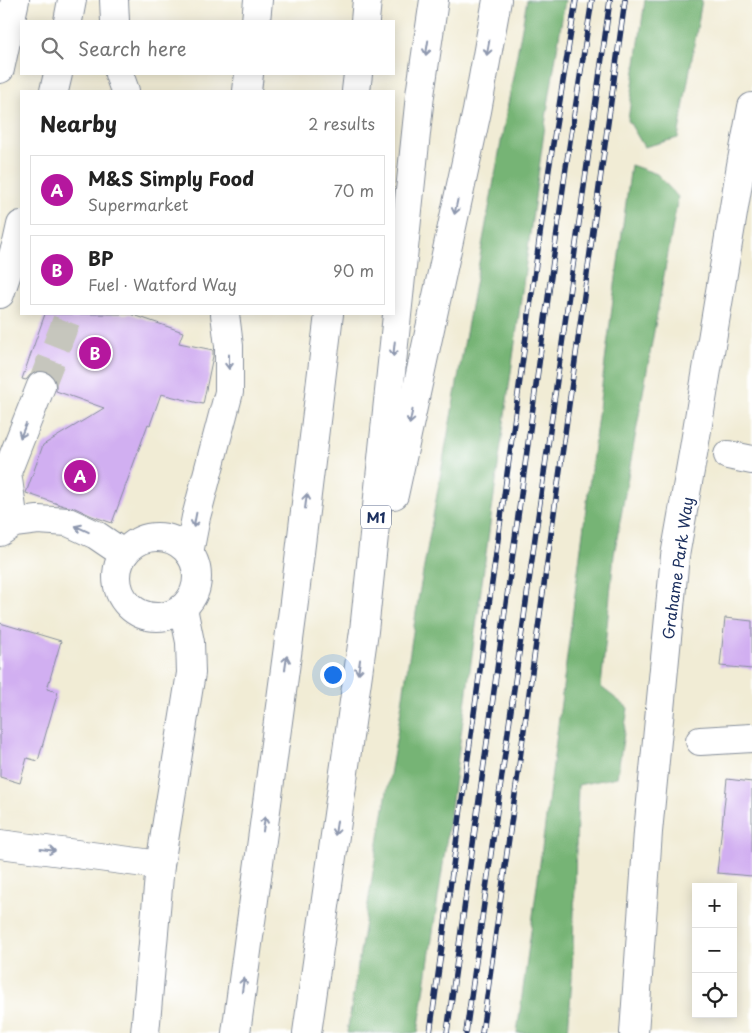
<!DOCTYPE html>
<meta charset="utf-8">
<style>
body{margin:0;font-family:"Playpen Sans",sans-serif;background:#f6f6f6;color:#222}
.controls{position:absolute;right:15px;bottom:15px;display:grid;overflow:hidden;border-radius:0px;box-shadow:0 2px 12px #0003}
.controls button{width:45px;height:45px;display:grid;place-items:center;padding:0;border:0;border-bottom:1px solid #e0e0e0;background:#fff;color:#222;font:25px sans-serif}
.you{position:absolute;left:332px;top:674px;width:18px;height:18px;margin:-12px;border:4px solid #fff;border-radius:50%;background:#1a73e8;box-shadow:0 0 0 8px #1a73e833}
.badge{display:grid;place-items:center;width:32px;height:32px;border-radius:50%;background:#b5179e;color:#fff;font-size:16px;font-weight:700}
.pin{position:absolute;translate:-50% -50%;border:2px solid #fff;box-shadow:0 1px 5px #0006}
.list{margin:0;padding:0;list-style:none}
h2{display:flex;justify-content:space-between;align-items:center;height:65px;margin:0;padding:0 20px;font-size:21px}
h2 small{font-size:16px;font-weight:400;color:#767676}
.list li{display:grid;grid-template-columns:32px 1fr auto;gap:15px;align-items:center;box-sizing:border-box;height:70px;margin:0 10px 10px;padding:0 10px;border:1px solid #e0e0e0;border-radius:0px}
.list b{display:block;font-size:19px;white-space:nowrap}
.list p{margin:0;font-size:16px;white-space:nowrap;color:#767676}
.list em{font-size:16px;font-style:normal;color:#767676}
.icon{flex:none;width:28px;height:28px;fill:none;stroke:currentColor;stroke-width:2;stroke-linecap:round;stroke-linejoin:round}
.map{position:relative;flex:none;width:752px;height:1033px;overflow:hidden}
.search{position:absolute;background:#fff;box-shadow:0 2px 12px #0003;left:20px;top:20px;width:375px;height:55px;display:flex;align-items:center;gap:12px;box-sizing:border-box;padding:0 18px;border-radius:0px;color:#767676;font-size:19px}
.panel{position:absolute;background:#fff;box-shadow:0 2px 12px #0003;left:20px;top:90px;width:375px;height:225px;border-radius:0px}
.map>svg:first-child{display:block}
.forest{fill:#76b474;stroke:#487269}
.building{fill:#d1aff1}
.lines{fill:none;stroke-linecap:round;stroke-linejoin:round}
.minor-tunnel{stroke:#c6c6bd;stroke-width:28;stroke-dasharray:28 14;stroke-linecap:butt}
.minor-casing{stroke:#868e9a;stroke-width:30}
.highway-casing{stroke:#868e9a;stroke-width:30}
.minor{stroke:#fff;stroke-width:28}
.highway{stroke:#fff;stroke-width:28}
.rail-casing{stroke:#1b2f5e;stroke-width:5.5}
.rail{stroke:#fff;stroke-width:4;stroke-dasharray:11;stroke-linecap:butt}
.oneway{stroke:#8d97ae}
.labels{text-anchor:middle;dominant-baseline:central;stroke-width:5;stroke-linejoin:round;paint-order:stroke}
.shield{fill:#fff;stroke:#5f6d8e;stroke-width:1}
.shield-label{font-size:14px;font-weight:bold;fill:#1b2f5e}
.street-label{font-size:15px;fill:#1b2f5e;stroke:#fff}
</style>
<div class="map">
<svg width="752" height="1033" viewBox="0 0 752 1033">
<rect width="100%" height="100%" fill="#fff"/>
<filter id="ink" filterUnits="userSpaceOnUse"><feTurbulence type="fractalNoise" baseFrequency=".02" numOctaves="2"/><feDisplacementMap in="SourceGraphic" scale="10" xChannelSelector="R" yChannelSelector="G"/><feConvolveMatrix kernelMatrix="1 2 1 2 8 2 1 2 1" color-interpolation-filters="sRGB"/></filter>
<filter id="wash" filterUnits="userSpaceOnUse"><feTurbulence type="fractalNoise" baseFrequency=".0096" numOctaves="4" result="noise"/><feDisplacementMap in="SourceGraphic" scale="20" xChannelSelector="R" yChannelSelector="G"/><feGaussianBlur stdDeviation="1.12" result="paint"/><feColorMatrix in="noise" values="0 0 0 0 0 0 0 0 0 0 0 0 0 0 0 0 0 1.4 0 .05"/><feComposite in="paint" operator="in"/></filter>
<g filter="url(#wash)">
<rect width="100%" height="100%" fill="#f1ecd5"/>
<!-- forest -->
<g class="forest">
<path d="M 527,0 L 565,0 L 546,118 L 445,851 L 418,1033 L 347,1033 L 376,854 L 397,735 L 418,600 L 465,339 Z"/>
<path d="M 645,0 L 702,0 L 678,138 L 644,147 L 628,120 Z"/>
<path d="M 631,165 L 657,174 L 678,197 L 614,555 L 601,687 L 628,708 L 617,777 L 578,785 L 572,978 L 568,1033 L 517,1033 C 557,744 592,454 631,165 Z"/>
</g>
<g id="blocks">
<!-- building -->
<g class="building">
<path d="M 45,314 L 131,314 L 183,332 L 179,343 L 213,350 L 213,356 L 203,404 L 161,394 L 150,425 L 148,424 L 112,523 L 92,516 L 75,508 L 64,506 L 26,493 L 43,445 L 104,408 L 56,391 L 56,383 L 53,377 L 46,371 L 38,371 L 31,374 L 26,380 L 22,379 Z"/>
<path d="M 725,618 L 752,621 L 752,669 L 720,666 Z"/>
<path d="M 0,623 L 61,641 L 47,689 L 58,692 L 48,726 L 38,761 L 27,758 L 20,783 L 0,777 Z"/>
<path d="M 727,779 L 752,782 L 752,876 L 717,873 Z"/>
</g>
</g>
</g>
<g filter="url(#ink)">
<use href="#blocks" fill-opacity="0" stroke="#868e9a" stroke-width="1"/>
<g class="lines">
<!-- minor-tunnel -->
<path class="minor-tunnel" d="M 41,386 L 69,314"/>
<!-- minor casing -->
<g class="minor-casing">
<g id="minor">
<path d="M 114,0 L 115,21"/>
<path d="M 256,21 L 258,0"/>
<path d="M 119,74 L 125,91"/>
<path d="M 247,91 L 249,74"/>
<path d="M 728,455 L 752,460"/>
<path d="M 14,523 L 7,472 L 41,386"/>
<path d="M 0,532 L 14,523 L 38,520 L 68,522 L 96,535 L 124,554"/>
<circle cx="157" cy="577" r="40"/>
<path d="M 189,553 L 196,517 L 229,392 L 229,346 L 225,314"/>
<path d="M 700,741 L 752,738"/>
<path d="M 0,844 L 160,865"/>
<path d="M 145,1033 L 160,865 L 191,673 L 190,642 L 183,608"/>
<path d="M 634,1033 L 648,832 L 675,556 L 694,448 L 741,165 L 752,107"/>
</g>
</g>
<!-- highway casing -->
<g class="highway-casing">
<g id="highway">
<path d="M 68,21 L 72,0"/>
<path d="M 365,21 L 367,0"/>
<path d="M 0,69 L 15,0"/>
<path d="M 54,91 L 58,74"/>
<path d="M 356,91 L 358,74"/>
<path d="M 0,294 L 17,243 L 21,225"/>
<path d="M 394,495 L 477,111 L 497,0"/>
<path d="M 236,1033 L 293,610 L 329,314"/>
<path d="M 307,1033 L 364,631 L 420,95 L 434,0"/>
</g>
</g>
<!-- minor -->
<use href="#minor" class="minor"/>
<!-- highway -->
<use href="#highway" class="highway"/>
<!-- rail casing -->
<g class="rail-casing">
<g id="rail">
<path d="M 430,1033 L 549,169 L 576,0"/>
<path d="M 447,1033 L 566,167 L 592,0"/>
<path d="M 466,1033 L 610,0"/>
<path d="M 482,1033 L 625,0"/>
</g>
</g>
<!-- rail -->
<use href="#rail" class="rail"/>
</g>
<!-- one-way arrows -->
<defs><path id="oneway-shaft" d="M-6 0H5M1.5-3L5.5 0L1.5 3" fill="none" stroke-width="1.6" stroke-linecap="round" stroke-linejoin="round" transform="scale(1.25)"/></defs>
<g class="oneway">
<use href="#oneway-shaft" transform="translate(427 48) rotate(99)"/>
<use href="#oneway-shaft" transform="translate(488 48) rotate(100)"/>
<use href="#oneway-shaft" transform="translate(456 207) rotate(102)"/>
<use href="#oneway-shaft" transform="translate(394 349) rotate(96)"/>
<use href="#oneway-shaft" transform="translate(229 362) rotate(90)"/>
<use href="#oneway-shaft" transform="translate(411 417) rotate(102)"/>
<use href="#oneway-shaft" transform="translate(23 431) rotate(112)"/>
<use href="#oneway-shaft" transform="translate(306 501) rotate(-83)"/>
<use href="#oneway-shaft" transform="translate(195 520) rotate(101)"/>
<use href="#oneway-shaft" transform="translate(82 529) rotate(-155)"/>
<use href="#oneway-shaft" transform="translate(286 663) rotate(-82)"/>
<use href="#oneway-shaft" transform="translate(359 667) rotate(98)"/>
<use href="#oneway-shaft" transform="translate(264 824) rotate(-82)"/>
<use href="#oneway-shaft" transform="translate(336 828) rotate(98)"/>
<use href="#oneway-shaft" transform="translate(48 850) rotate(7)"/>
<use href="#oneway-shaft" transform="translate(243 985) rotate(-82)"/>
</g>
</g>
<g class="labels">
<!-- shield labels -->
<rect class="shield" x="361" y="505.5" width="30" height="23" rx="4"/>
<g class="shield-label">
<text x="376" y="517">M1</text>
</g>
<!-- street labels -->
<g class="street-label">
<text transform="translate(677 568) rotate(-82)">Grahame Park Way</text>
</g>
</g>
</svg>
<div class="controls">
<button>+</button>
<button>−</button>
<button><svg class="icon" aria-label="locate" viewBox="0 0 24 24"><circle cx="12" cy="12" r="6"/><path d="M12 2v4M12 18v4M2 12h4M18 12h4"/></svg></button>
</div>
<div class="you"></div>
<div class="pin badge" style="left:80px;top:476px">A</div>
<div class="pin badge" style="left:95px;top:353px">B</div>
<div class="search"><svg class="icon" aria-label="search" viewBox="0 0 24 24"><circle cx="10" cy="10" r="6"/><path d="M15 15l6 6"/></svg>Search here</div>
<section class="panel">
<h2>Nearby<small>2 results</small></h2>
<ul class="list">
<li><span class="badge">A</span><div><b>M&amp;S Simply Food</b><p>Supermarket</p></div><em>70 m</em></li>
<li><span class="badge">B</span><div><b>BP</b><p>Fuel · Watford Way</p></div><em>90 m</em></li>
</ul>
</section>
</div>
